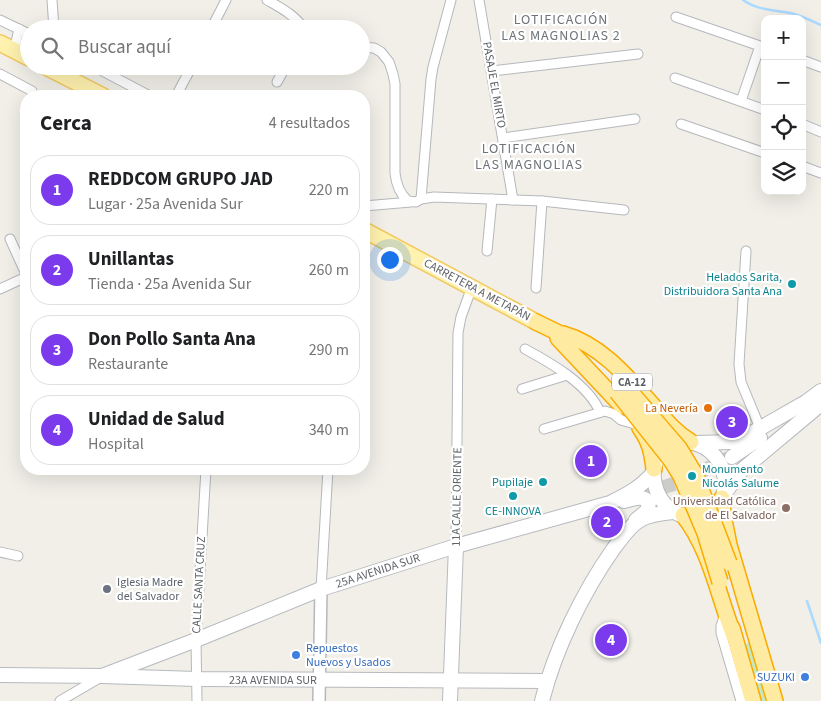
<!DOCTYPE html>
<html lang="es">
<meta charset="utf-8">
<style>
body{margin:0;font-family:"Source Sans 3",sans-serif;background:#f6f6f6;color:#202124}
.controls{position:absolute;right:15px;top:15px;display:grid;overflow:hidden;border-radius:10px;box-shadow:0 5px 20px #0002}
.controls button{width:45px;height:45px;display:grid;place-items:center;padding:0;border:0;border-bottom:1px solid #e0e0e0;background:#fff;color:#202124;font:25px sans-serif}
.you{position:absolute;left:389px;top:259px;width:18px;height:18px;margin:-12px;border:4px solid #fff;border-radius:50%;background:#1a73e8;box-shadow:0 0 0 8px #1a73e833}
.badge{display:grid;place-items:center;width:32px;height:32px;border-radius:50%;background:#7c3aed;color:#fff;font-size:16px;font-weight:700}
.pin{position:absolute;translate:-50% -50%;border:2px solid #fff;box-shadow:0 1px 5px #0006}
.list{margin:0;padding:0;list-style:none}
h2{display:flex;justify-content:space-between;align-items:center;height:65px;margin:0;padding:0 20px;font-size:21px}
h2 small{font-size:16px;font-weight:400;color:#757577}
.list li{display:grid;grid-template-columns:32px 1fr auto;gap:15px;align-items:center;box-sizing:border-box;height:70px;margin:0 10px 10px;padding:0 10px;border:1px solid #e0e0e0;border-radius:20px}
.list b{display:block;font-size:19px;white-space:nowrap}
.list p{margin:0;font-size:16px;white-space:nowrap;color:#757577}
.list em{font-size:16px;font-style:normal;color:#757577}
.icon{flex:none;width:28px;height:28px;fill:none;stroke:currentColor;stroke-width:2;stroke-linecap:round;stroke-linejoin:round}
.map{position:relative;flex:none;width:821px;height:701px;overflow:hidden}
.search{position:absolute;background:#fff;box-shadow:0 5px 20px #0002;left:20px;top:20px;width:350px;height:55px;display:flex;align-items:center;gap:12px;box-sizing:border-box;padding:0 18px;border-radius:28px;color:#757577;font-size:19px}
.panel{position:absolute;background:#fff;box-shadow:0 5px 20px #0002;left:20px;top:90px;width:350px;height:385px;border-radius:20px}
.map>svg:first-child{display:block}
.green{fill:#c5e8c5}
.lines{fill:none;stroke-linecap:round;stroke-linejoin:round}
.stream{stroke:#aadaff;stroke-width:2.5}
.secondary-tunnel{stroke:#ccccc8;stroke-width:14;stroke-dasharray:14 7;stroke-linecap:butt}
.minor-casing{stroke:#b5b8bc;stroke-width:11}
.tertiary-casing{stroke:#b5b8bc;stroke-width:14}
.secondary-casing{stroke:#b6babf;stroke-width:16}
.primary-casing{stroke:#f2c960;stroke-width:18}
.trunk-casing{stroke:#f9ab00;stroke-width:18}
.minor{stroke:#fff;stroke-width:9}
.tertiary{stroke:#fff;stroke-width:11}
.secondary{stroke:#fff;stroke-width:14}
.primary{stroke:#fff2af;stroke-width:15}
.trunk{stroke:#feeaa1;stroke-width:15}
.trunk-bridge-casing{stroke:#f9ab00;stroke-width:18;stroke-linecap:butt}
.trunk-bridge{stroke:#feeaa1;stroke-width:15}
.culture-dot{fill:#0f9aa8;stroke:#fff;stroke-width:2}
.food-dot{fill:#e8710a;stroke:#fff;stroke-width:2}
.education-dot{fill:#8d6e63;stroke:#fff;stroke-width:2}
.worship-dot{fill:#6b7280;stroke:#fff;stroke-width:2}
.shop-dot{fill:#3f7fe0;stroke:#fff;stroke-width:2}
.labels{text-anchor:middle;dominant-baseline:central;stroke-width:4.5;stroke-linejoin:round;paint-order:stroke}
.shield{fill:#fff;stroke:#8f9295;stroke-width:1}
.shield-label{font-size:11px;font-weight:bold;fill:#5f6368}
.street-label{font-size:12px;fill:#5f6368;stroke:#fff}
.culture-label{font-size:12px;fill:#0d838f;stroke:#fff;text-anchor:end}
.food-label{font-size:12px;fill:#c56008;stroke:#fff;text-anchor:end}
.education-label{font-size:12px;fill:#785e54;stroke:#fff;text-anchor:end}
.worship-label{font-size:12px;fill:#5b616d;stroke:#fff;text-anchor:start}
.shop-label{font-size:12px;fill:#366cbe;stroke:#fff;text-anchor:start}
.neighbourhood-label{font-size:14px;letter-spacing:1px;fill:#70757a;stroke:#fff}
</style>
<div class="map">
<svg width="821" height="701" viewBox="0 0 821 701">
<rect width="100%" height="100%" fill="#f1efe8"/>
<!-- green -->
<path class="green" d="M 751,642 L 770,701 L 760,701 L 743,645 Z"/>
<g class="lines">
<!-- stream -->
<g class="stream">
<path d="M 743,0 C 757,10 774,10 790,13 C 801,15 811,21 821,25"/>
<path d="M 807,601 L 821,643"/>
</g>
<!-- secondary-tunnel -->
<path class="secondary-tunnel" d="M 641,494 L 677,483 L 729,458"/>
<!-- minor casing -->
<g class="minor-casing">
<g id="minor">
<path d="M 52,0 L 54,29"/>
<path d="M 267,0 C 281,8 295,15 304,29"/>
<path d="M 479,0 L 513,200"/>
<path d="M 676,17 L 760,46 L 741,101"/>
<path d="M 0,20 L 29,34"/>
<path d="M 211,29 L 226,0"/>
<path d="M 361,47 L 374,48 L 381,52 L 389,62 L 393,74 L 395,84 L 395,173 C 396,183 400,194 408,201 L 416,202 L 421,199 L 434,197 L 542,201 L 624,210"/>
<path d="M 14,51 L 19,29"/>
<path d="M 802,60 L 821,67"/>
<path d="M 93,66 L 150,96"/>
<path d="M 492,71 L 638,54"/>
<path d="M 0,74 L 32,91"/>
<path d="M 675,78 L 765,110"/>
<path d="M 277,82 L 286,66"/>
<path d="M 176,96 L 192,66"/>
<path d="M 681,124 L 765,153"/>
<path d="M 802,124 L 821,132"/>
<path d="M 503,138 L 635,119"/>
<path d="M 802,166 L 821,173"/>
<path d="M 421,199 L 431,79 L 433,67 L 451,0"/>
<path d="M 364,206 L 411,202"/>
<path d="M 10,239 L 26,274"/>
<path d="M 487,251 L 492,199"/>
<path d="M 746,251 L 739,364 L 741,382 L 760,428"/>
<path d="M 536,288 L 542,201"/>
<path d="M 0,289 L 26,277"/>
<path d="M 525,349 C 551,363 588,384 600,412"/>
<path d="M 522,389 L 567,375"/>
<path d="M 544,429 L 605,411 L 614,414 L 621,420 L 638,425"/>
<path d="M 456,546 L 458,333 L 461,317 L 469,295"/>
<path d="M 0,552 L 18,556"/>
<path d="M 321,589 L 328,469"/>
<path d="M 725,614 L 721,626 L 721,633 L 741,701"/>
<path d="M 60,701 L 101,677"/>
<path d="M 197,701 L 196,640 L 206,469"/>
</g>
</g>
<!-- tertiary casing -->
<g class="tertiary-casing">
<path id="tertiary" d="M 319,701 L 321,589"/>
</g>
<!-- secondary casing -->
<g class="secondary-casing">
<g id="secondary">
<path d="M 682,442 C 729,440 743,509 696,516 C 653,522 634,450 682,442 Z"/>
<path d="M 697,443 L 731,442 L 743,438 L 806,402 L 821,391"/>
<path d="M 732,457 L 760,438"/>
<path d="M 724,494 L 742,470 L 821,404"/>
<path d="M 624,501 C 633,499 643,494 649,503 L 647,511 L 636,520"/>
<path d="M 0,675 L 102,676 L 197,679 L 547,681"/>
<path d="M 102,676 L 196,640 L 321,589 L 456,546 L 610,503 C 628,494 640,488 654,472"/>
<path d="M 450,701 L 456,546"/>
<path d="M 542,701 C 555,649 583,592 614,548 C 622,538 629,526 640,520 C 650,514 663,513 674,512"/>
</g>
</g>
<!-- primary casing -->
<g class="primary-casing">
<g id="primary">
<path d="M 0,43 L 29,58"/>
<path d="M 44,66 L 103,96"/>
<path d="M 364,230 L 536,322"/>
</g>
</g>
<!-- trunk casing -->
<g class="trunk-casing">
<g id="trunk">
<path d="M 536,322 L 569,338"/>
<path d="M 563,334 C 602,345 629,379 655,408 C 666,421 676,433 691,442"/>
<path d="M 558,338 L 622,406"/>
<path d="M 640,428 C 650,442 652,452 654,469"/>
<path d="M 722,498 L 723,515 L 729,545 L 775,701"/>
<path d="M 683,515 C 711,550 718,596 734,636"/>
<path d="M 732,628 L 753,701"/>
</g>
</g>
<!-- minor -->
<use href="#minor" class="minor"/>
<!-- tertiary -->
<use href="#tertiary" class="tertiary"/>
<!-- secondary -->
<use href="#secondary" class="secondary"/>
<!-- primary -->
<use href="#primary" class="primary"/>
<!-- trunk -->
<use href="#trunk" class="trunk"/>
<!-- trunk-bridge casing -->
<g class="trunk-bridge-casing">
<g id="trunk-bridge">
<path d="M 623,383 L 679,448 L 696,476 L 729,563"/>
<path d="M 617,392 L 671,460 L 681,476 L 705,533 L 720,582"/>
</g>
</g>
<!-- trunk-bridge -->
<use href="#trunk-bridge" class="trunk-bridge"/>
</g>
<!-- markers -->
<g class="culture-dot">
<circle cx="792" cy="284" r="5"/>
<circle cx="692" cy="476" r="5"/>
<circle cx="543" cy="482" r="5"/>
<circle cx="513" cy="496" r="5"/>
</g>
<circle class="food-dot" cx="708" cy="408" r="5"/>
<circle class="education-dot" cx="786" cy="508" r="5"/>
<circle class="worship-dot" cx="107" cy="589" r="5"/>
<g class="shop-dot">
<circle cx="296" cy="655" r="5"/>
<circle cx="805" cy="677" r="5"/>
</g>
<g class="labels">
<!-- shield labels -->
<rect class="shield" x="612" y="373.5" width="40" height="17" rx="4"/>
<g class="shield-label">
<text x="632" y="382">CA-12</text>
</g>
<!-- street labels -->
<g class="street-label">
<text transform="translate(494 85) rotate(80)">PASAJE EL MIRTO</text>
<text transform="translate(477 290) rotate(28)">CARRETERA A METAPÁN</text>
<text transform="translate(457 497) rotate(-89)">11A CALLE ORIENTE</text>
<text transform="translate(378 571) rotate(-18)">25A AVENIDA SUR</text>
<text transform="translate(199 585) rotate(-87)">CALLE SANTA CRUZ</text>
<text x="273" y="680">23A AVENIDA SUR</text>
</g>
<!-- culture labels -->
<g class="culture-label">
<text x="782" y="277">Helados Sarita,<tspan x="782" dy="14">Distribuidora Santa Ana</tspan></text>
<text x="702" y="469" text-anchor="start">Monumento<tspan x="702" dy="14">Nicolás Salume</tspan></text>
<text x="533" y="482">Pupilaje</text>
<text x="513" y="511" text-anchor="middle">CE-INNOVA</text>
</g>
<!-- food labels -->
<g class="food-label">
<text x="698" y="408">La Nevería</text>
</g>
<!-- education labels -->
<g class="education-label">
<text x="776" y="501">Universidad Católica<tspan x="776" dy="14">de El Salvador</tspan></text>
</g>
<!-- worship labels -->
<g class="worship-label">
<text x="117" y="582">Iglesia Madre<tspan x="117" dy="14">del Salvador</tspan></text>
</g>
<!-- shop labels -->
<g class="shop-label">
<text x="306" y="648">Repuestos<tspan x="306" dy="14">Nuevos y Usados</tspan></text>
<text x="795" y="677" text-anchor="end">SUZUKI</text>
</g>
<!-- neighbourhood labels -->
<g class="neighbourhood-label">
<text x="561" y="20">LOTIFICACIÓN<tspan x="561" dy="16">LAS MAGNOLIAS 2</tspan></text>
<text x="529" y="149">LOTIFICACIÓN<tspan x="529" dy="16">LAS MAGNOLIAS</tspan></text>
</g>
</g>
</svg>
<div class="controls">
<button>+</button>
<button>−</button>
<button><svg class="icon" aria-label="locate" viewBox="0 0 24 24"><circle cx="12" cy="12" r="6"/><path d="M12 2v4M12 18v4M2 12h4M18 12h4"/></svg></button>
<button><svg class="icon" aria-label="layers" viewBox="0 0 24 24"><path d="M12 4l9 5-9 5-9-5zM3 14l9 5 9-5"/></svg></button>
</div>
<div class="you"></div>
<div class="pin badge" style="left:591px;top:461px">1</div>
<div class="pin badge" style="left:607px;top:522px">2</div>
<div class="pin badge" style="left:732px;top:422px">3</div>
<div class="pin badge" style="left:611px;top:640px">4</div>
<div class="search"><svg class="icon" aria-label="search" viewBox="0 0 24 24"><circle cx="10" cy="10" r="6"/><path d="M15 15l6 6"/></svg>Buscar aquí</div>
<section class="panel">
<h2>Cerca<small>4 resultados</small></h2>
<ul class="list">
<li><span class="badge">1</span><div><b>REDDCOM GRUPO JAD</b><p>Lugar · 25a Avenida Sur</p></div><em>220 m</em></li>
<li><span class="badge">2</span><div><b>Unillantas</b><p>Tienda · 25a Avenida Sur</p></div><em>260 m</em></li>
<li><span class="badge">3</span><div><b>Don Pollo Santa Ana</b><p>Restaurante</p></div><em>290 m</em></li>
<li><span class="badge">4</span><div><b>Unidad de Salud</b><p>Hospital</p></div><em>340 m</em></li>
</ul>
</section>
</div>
